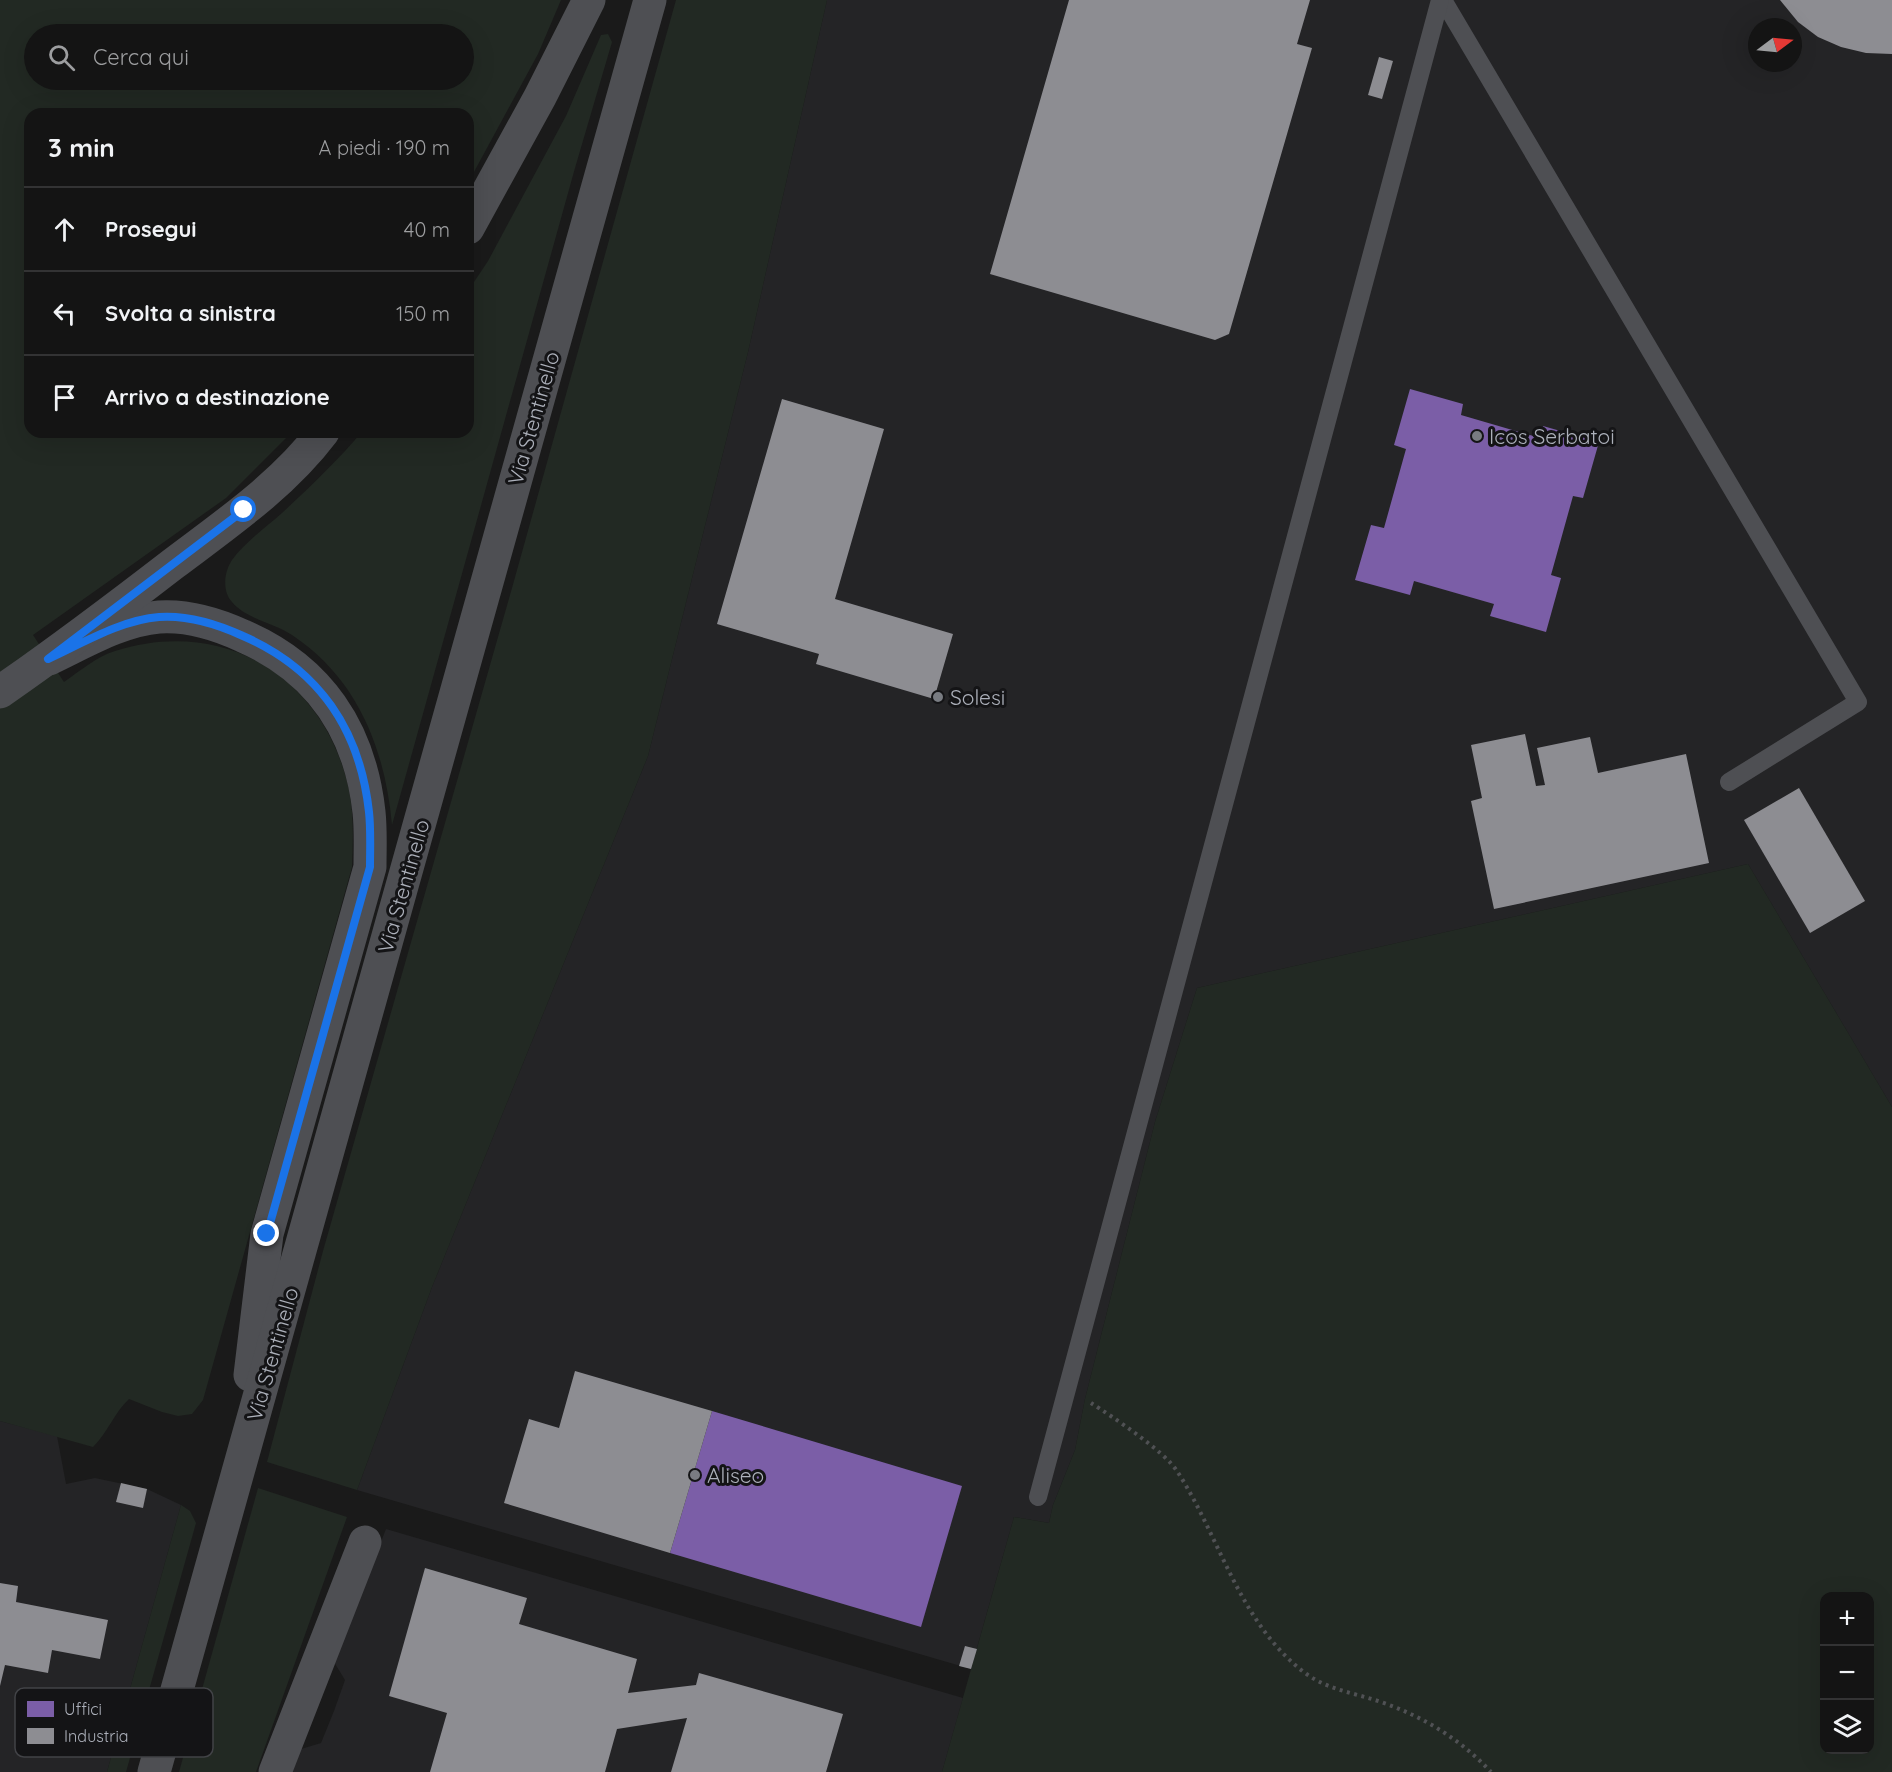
<!DOCTYPE html>
<html lang="it">
<meta charset="utf-8">
<style>
body{margin:0;font-family:Quicksand,sans-serif;background:#1d1d1d;color:#f1f3f6}
.controls{position:absolute;right:18px;bottom:18px;display:grid;overflow:hidden;border-radius:12px;box-shadow:0 6px 24px #0002}
.controls button{width:54px;height:54px;display:grid;place-items:center;padding:0;border:0;border-bottom:2px solid #333334;background:#141414;color:#f1f3f6;font:30px sans-serif}
.compass{position:absolute;left:1748px;top:18px;width:54px;height:54px;border-radius:50%;background:#141414;box-shadow:0 6px 24px #0002;rotate:74deg}
.stop{position:absolute;width:18px;height:18px;margin:-14px;border:4px solid #1a73e8;border-radius:50%;background:#fff}
.stop.end{background:#1a73e8;border-color:#fff;box-shadow:0 2px 6px #0008}
.list{margin:0;padding:0;list-style:none}
h2{display:flex;justify-content:space-between;align-items:center;height:78px;margin:0;padding:0 24px;font-size:26px}
h2 small{font-size:20px;font-weight:400;color:#9d9ea0}
.list li{display:grid;grid-template-columns:39px 1fr auto;gap:18px;align-items:center;box-sizing:border-box;height:84px;padding:0 24px;border-top:2px solid #333334}
.list b{display:block;font-size:22px;white-space:nowrap}
.list em{font-size:20px;font-style:normal;color:#9d9ea0}
.icon{flex:none;width:33px;height:33px;fill:none;stroke:currentColor;stroke-width:2;stroke-linecap:round;stroke-linejoin:round}
.map{position:relative;flex:none;width:1892px;height:1772px;overflow:hidden}
.search{position:absolute;background:#141414;box-shadow:0 6px 24px #0002;left:24px;top:24px;width:450px;height:66px;display:flex;align-items:center;gap:15px;box-sizing:border-box;padding:0 21px;border-radius:33px;color:#9d9ea0;font-size:22px}
.panel{position:absolute;background:#141414;box-shadow:0 6px 24px #0002;left:24px;top:108px;width:450px;height:330px;border-radius:18px}
.map>svg:first-child{display:block}
.built{fill:#242426;fill-rule:evenodd}
.green{fill:#222923;fill-rule:evenodd}
.offices{fill:#7b5ea7}
.industry{fill:#8d8d92}
.lines{fill:none;stroke-linecap:round;stroke-linejoin:round}
.path{stroke:#505154;stroke-width:4;stroke-dasharray:3 4.5;stroke-linecap:butt}
.lane{stroke:#4e4f53;stroke-width:18}
.street{stroke:#4e4f53;stroke-width:33}
.route{stroke:#1a73e8;stroke-width:8}
.poi-dot{fill:#797c82;stroke:#141416;stroke-width:2}
.labels{text-anchor:middle;dominant-baseline:central;stroke-width:6;stroke-linejoin:round;paint-order:stroke}
.street-label{font-size:21px;fill:#acb0ba;stroke:#141416}
.poi-label{font-size:21px;fill:#acb0ba;stroke:#141416;text-anchor:start}
.key{fill:#141416;stroke:#424347;stroke-width:1.5}
.key-label{font-size:16px;fill:#acb0ba}
</style>
<div class="map">
<svg width="1892" height="1772" viewBox="0 0 1892 1772">
<rect width="100%" height="100%" fill="#1a1a1a"/>
<!-- built -->
<g class="built">
<path d="M 827,0 L 1892,0 L 1892,1107 L 1748,864 L 1197,988 L 1155,1122 L 1085,1399 L 1075,1450 L 1053,1505 L 1049,1523 L 1014,1517 L 971,1669 L 357,1490 L 432,1287 L 648,756 L 748,352 ZM 1757,27 L 1793,27 L 1793,63 L 1757,63 Z"/>
<path d="M 0,1421 L 57,1436 L 66,1484 L 95,1478 L 147,1489 L 181,1505 L 107,1772 L 0,1772 Z"/>
<path d="M 386,1529 L 963,1698 L 942,1772 L 292,1772 L 301,1749 L 321,1743 L 334,1711 L 345,1680 L 334,1662 Z"/>
</g>
<!-- green -->
<g class="green">
<path d="M 0,0 L 561,0 L 538,54 L 468,183 L 468,114 L 30,114 L 30,432 L 292,432 L 226,498 L 33,635 L 64,682 C 80,671 96,657 115,651 C 225,616 325,678 349,790 C 354,815 353,841 352,867 L 203,1400 L 192,1414 L 178,1416 L 162,1412 L 129,1399 C 114,1413 108,1432 93,1447 L 0,1421 ZM 34,34 L 464,34 L 464,80 L 34,80 Z"/>
<path d="M 676,0 L 827,0 L 748,352 L 648,756 L 432,1287 L 357,1490 L 267,1462 L 323,1251 L 512,588 Z"/>
<path d="M 608,34 L 612,42 L 575,168 L 392,825 C 385,749 358,679 292,635 C 274,623 246,619 232,602 C 222,591 224,572 232,560 C 245,542 265,528 282,513 C 310,487 337,461 362,432 L 468,432 L 468,291 L 488,261 L 566,116 L 601,35 Z"/>
<path d="M 1748,864 L 1892,1107 L 1892,1772 L 942,1772 L 1014,1517 L 1049,1523 L 1053,1505 L 1075,1450 L 1085,1399 L 1155,1122 L 1197,988 ZM 1824,1596 L 1870,1596 L 1870,1750 L 1824,1750 Z"/>
<path d="M 258,1488 L 347,1517 L 256,1772 L 179,1772 Z"/>
<path d="M 181,1505 L 190,1511 L 196,1523 L 126,1772 L 107,1772 Z"/>
</g>
<!-- offices -->
<g class="offices">
<path d="M 1410,389 L 1463,404 L 1461,415 L 1540,438 L 1543,426 L 1599,442 L 1583,498 L 1573,496 L 1551,575 L 1561,578 L 1546,632 L 1490,616 L 1494,604 L 1414,581 L 1410,595 L 1355,580 L 1371,525 L 1384,528 L 1406,449 L 1394,445 Z"/>
<path d="M 712,1411 L 962,1486 L 921,1627 L 670,1553 Z"/>
</g>
<!-- industry -->
<g class="industry">
<path d="M 1069,0 L 1310,0 L 1297,44 L 1312,48 L 1229,334 L 1215,340 L 990,274 Z"/>
<path d="M 1780,0 L 1892,0 L 1892,54 L 1866,53 L 1841,47 L 1818,37 L 1798,22 Z"/>
<path d="M 1379,57 L 1393,61 L 1382,99 L 1368,95 Z"/>
<path d="M 782,399 L 884,429 L 835,599 L 953,634 L 934,699 L 816,664 L 819,654 L 717,624 Z"/>
<path d="M 1525,734 L 1536,786 L 1545,785 L 1537,748 L 1590,737 L 1598,773 L 1686,754 L 1709,863 L 1494,909 L 1471,801 L 1482,798 L 1471,745 Z"/>
<path d="M 1799,788 L 1865,901 L 1810,933 L 1744,820 Z"/>
<path d="M 575,1371 L 712,1411 L 670,1553 L 504,1503 L 529,1419 L 559,1428 Z"/>
<path d="M 121,1483 L 147,1489 L 143,1508 L 116,1502 Z"/>
<path d="M 425,1568 L 527,1598 L 519,1624 L 637,1659 L 628,1693 L 696,1685 L 699,1673 L 843,1714 L 826,1772 L 671,1772 L 687,1718 L 617,1729 L 605,1772 L 430,1772 L 447,1713 L 389,1696 Z"/>
<path d="M 0,1583 L 18,1586 L 16,1602 L 108,1620 L 100,1659 L 52,1650 L 48,1673 L 5,1665 L 0,1686 Z"/>
<path d="M 965,1646 L 977,1649 L 971,1669 L 959,1666 Z"/>
</g>
<g class="lines">
<!-- path -->
<path class="path" d="M 1091,1403 C 1113,1417 1164,1451 1177,1471 C 1220,1537 1239,1623 1305,1673 C 1328,1690 1355,1693 1381,1702 C 1424,1717 1460,1739 1491,1772"/>
<!-- lane -->
<g class="lane">
<path d="M 1443,0 L 1858,702 L 1729,782"/>
<path d="M 1038,1497 L 1440,0"/>
</g>
<!-- street -->
<g class="street">
<path d="M 468,228 L 540,97 L 589,0"/>
<path d="M 49,659 C 83,643 121,620 159,617 C 189,615 217,624 243,636 C 319,669 360,730 369,812 C 371,830 370,849 370,867 L 267,1234 L 250,1375"/>
<path d="M 0,692 C 59,651 116,608 173,564 C 226,524 283,485 323,432"/>
<path d="M 154,1772 L 650,0"/>
<path d="M 275,1772 L 365,1542"/>
</g>
</g>
<g class="lines">
<!-- route -->
<path class="route" d="M 244,510 L 48,659 C 83,643 121,620 159,617 C 188,615 217,624 243,636 C 319,669 360,730 369,812 C 371,830 370,849 370,867 L 267,1234"/>
</g>
<!-- markers -->
<g class="poi-dot">
<circle cx="1477" cy="436" r="6"/>
<circle cx="938" cy="697" r="6"/>
<circle cx="695" cy="1475" r="6"/>
</g>
<g class="labels">
<!-- street labels -->
<g class="street-label">
<text transform="translate(533 418) rotate(-74)">Via Stentinello</text>
<text transform="translate(403 886) rotate(-74)">Via Stentinello</text>
<text transform="translate(272 1354) rotate(-74)">Via Stentinello</text>
</g>
<!-- poi labels -->
<g class="poi-label">
<text x="1489" y="436">Icos Serbatoi</text>
<text x="950" y="697">Solesi</text>
<text x="707" y="1475">Aliseo</text>
</g>
</g>
<!-- legend -->
<rect x="15" y="1688" width="198" height="69" rx="9" class="key"/>
<rect x="27" y="1701" width="27" height="16" fill="#7b5ea7"/>
<rect x="27" y="1728" width="27" height="16" fill="#8d8d92"/>
<g class="key-label">
<text x="64" y="1715">Uffici</text>
<text x="64" y="1742">Industria</text>
</g>
</svg>
<div class="controls">
<button>+</button>
<button>−</button>
<button><svg class="icon" aria-label="layers" viewBox="0 0 24 24"><path d="M12 4l9 5-9 5-9-5zM3 14l9 5 9-5"/></svg></button>
</div>
<svg class="compass" viewBox="-18 -18 36 36"><path d="M0-13l5 13h-10z" fill="#e53935"/><path d="M0 13l5-13h-10z" fill="#9d9ea0"/></svg>
<div class="stop" style="left:244px;top:510px"></div>
<div class="stop end" style="left:267px;top:1234px"></div>
<div class="search"><svg class="icon" aria-label="search" viewBox="0 0 24 24"><circle cx="10" cy="10" r="6"/><path d="M15 15l6 6"/></svg>Cerca qui</div>
<section class="panel">
<h2>3 min<small>A piedi · 190 m</small></h2>
<ul class="list">
<li><svg class="icon" aria-label="ahead" viewBox="0 0 24 24"><path d="M12 20V5M6 11l6-6 6 6"/></svg><div><b>Prosegui</b></div><em>40 m</em></li>
<li><svg class="icon" aria-label="left" viewBox="0 0 24 24"><path d="M17 20v-9H6M10 6l-5 5 5 5"/></svg><div><b>Svolta a sinistra</b></div><em>150 m</em></li>
<li><svg class="icon" aria-label="arrive" viewBox="0 0 24 24"><path d="M6 21V4h12l-3 4 3 4H6"/></svg><div><b>Arrivo a destinazione</b></div></li>
</ul>
</section>
</div>
